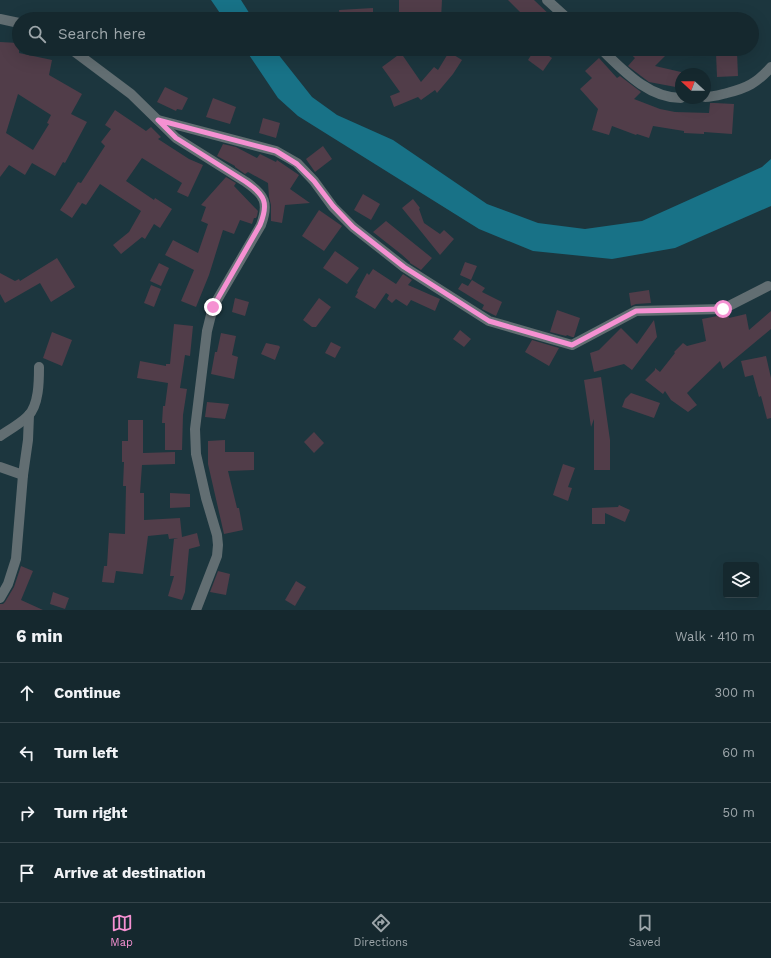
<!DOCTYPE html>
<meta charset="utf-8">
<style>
body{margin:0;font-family:"Work Sans",sans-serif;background:#22343a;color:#f1f3f6}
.controls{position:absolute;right:12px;bottom:12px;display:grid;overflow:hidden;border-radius:4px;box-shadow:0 4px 16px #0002}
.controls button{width:36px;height:36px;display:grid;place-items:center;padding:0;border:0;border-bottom:1px solid #34444a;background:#15282e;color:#f1f3f6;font:20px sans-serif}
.compass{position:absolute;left:675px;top:68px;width:36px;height:36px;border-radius:50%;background:#15282e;box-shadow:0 4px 16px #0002;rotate:291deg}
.stop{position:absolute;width:12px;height:12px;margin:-9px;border:3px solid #f591d2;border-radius:50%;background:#fff}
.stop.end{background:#f591d2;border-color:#fff;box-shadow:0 1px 4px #0008}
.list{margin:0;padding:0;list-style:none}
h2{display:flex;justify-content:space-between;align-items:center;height:52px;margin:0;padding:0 16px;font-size:17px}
h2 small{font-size:13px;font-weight:400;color:#9da6aa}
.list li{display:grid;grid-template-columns:26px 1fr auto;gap:12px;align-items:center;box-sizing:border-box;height:60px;padding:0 16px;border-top:1px solid #34444a}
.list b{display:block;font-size:15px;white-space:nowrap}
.list em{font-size:13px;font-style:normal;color:#9da6aa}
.icon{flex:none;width:22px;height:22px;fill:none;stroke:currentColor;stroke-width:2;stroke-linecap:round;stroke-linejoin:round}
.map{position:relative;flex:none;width:771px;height:610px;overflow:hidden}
.search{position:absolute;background:#15282e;box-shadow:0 4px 16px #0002;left:12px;right:12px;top:12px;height:44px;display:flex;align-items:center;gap:10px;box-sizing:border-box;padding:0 14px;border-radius:22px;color:#9da6aa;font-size:15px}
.sheet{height:292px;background:#15282e}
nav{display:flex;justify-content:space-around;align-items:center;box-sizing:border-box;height:56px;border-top:1px solid #34444a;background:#15282e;font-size:11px;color:#9da6aa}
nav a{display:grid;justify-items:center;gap:2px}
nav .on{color:#f591d2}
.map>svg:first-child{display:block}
.water{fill:#187287}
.building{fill:#513d49;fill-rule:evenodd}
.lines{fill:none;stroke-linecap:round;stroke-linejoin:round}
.minor{stroke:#626e72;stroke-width:10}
.route{stroke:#f591d2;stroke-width:5}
</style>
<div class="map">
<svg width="771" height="610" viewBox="0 0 771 610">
<rect width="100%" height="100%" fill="#1c363e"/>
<!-- water -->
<g class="water">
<path d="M 211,0 L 241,0 L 253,19 L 224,19 Z"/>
<path d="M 245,49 L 274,49 L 312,97 L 337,115 L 393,140 L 487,204 L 538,223 L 585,229 L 642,221 L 762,167 L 771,159 L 771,206 L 675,248 L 612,259 L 533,251 L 479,229 L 298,116 L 278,98 Z"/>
</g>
<!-- building -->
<g class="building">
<path d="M 399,0 L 442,0 L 441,19 L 399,19 Z"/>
<path d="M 508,0 L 534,0 L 554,19 L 527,19 Z"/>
<path d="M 373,8 L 373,19 L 340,19 L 339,10 Z"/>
<path d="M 0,42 L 19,43 L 19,53 L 52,60 L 49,75 L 82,94 L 71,114 L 87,122 L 65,163 L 63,162 L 55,176 L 32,163 L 25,175 L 9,165 L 0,177 ZM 18,94 L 51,115 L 47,123 L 49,124 L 33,150 L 6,133 Z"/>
<path d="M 535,49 L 539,49 L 552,58 L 543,71 L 528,60 Z"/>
<path d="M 625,49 L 672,49 L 655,66 L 681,72 L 681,88 L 649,82 L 641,76 L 628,66 L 635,58 Z"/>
<path d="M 449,52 L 462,60 L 453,74 L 437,93 L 435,90 L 421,100 L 418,97 L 394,107 L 390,96 L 400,92 L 382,67 L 401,53 L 421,82 L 434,67 L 438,70 Z"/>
<path d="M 737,52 L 738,76 L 717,77 L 716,53 Z"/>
<path d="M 599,58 L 617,78 L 620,76 L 641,92 L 634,99 L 660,109 L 675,112 L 709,113 L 710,103 L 715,103 L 734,104 L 732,134 L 704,132 L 704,134 L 684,133 L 684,131 L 653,126 L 649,138 L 637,134 L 636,135 L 612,126 L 609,135 L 592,130 L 598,109 L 580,89 L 592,78 L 585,71 Z"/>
<path d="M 165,87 L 188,98 L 182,110 L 177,109 L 176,111 L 157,102 Z"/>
<path d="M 213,98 L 236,107 L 230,124 L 206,117 Z"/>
<path d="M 115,110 L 146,131 L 151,127 L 161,137 L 158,139 L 189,159 L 203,165 L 188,197 L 177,192 L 182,183 L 142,158 L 126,181 L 154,200 L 155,198 L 172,209 L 160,228 L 154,224 L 145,239 L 142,237 L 121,254 L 113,245 L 129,232 L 141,211 L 100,184 L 86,205 L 82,203 L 72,218 L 60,210 L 70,195 L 78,182 L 81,183 L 105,146 L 101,142 L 111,129 L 105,125 Z"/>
<path d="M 263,118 L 280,123 L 276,138 L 259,133 Z"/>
<path d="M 223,144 L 236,147 L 257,158 L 260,154 L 276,162 L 277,160 L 299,175 L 290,189 L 310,203 L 285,205 L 282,223 L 271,221 L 271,205 L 269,197 L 268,183 L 248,172 L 245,174 L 235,167 L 235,166 L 217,156 Z"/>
<path d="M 323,146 L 332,159 L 315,172 L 306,159 Z"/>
<path d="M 226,177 L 236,183 L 234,186 L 258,211 L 257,216 L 256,218 L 254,218 L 252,224 L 240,220 L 234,234 L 223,230 L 209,275 L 196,307 L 181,301 L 194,270 L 165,255 L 173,240 L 198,253 L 208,224 L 201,221 L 206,207 L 201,205 Z"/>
<path d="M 363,194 L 380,204 L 371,220 L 354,210 Z"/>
<path d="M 413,199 L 420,208 L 419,209 L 424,223 L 440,234 L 444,230 L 454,239 L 440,255 L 402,208 Z"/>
<path d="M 319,210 L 342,226 L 324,251 L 302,236 Z"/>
<path d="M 386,221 L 432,258 L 421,270 L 410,263 L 410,262 L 401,254 L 373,232 Z"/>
<path d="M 335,251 L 359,268 L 347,284 L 323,268 Z"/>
<path d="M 57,258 L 75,287 L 51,302 L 40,283 L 5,303 L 0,294 L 0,273 L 15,281 L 19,279 L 20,281 Z"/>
<path d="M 465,262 L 477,266 L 471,280 L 460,275 Z"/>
<path d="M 159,263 L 169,268 L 161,286 L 150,281 Z"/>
<path d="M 373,269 L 396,284 L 403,274 L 412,280 L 408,285 L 440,299 L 435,311 L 411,300 L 407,306 L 396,299 L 392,303 L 387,299 L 389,295 L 386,293 L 375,309 L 355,297 L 358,292 L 357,291 L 367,273 L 369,275 Z"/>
<path d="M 472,280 L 485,288 L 482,292 L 502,302 L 496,316 L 482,309 L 484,305 L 458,289 L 462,283 L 468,286 Z"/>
<path d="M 151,285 L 161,289 L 154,307 L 144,303 Z"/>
<path d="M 649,290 L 651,303 L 636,304 L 631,306 L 629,293 Z"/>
<path d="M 235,298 L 249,302 L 245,316 L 232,312 Z"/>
<path d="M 319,298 L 331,307 L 316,327 L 312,327 L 303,320 Z"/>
<path d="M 557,310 L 580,318 L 574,337 L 572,337 L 567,335 L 566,336 L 550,332 Z"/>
<path d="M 771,311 L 771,329 L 723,369 L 720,361 L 687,393 L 697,405 L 688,412 L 671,400 L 665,391 L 663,394 L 645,380 L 655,370 L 655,368 L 660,372 L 675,353 L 674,352 L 683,343 L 687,346 L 706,341 L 702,319 L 728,314 L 729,318 L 746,314 L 749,330 Z"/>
<path d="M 654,320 L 657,337 L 632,370 L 624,364 L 594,372 L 590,353 L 599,350 L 621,328 L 637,344 Z"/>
<path d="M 174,324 L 193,326 L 190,356 L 185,355 L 180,388 L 187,389 L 183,415 L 182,450 L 165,450 L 165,423 L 162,423 L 163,406 L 165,406 L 168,383 L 137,378 L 140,361 L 166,366 L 166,364 L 170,364 Z"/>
<path d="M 460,330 L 471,339 L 464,347 L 453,339 Z"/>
<path d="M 52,332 L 72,340 L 62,366 L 43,358 Z"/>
<path d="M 221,333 L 236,336 L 232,355 L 238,357 L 234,379 L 211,374 L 215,352 L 217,352 Z"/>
<path d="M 532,340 L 559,348 L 549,366 L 525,352 Z"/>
<path d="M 331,342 L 341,347 L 335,358 L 325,353 Z"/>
<path d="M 266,343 L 280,346 L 279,347 L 280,347 L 275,360 L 261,354 Z"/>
<path d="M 766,356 L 771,378 L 771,418 L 767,419 L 761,396 L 759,397 L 753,375 L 745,377 L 741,361 Z"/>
<path d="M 601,377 L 610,440 L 610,470 L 594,470 L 594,419 L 591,427 L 584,380 Z"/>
<path d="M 631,393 L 660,403 L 654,418 L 622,407 L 625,399 Z"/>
<path d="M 207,402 L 229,404 L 225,419 L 205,417 Z"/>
<path d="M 128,420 L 143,420 L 143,453 L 175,452 L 175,464 L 142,465 L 140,493 L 144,493 L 144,520 L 180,518 L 182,537 L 197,533 L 200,546 L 189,549 L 185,592 L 182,600 L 168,596 L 174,576 L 170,576 L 174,539 L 178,538 L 169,539 L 168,534 L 148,536 L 143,574 L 116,571 L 114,583 L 102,582 L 104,566 L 107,566 L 109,533 L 125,534 L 126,486 L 123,486 L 124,462 L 122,462 L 122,441 L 128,441 Z"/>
<path d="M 314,432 L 324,443 L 314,453 L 304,442 Z"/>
<path d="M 225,440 L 225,452 L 254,452 L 254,470 L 228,471 L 237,508 L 239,508 L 243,530 L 224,534 L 208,464 L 208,441 Z"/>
<path d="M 563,464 L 575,468 L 568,487 L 572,488 L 568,501 L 553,495 Z"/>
<path d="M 170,493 L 190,494 L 190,507 L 170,508 Z"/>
<path d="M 619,505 L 630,510 L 625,522 L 605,513 L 605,524 L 592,524 L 592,508 L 618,507 Z"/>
<path d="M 21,566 L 33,571 L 21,600 L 43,610 L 0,610 L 0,604 L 3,604 L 5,602 L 14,587 Z"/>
<path d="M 218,571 L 230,574 L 226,595 L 210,592 Z"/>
<path d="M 296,581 L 306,587 L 295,606 L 285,600 Z"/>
<path d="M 53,592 L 69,598 L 65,609 L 50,604 Z"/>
</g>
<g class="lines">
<!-- minor -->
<g class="minor">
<path d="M 547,0 L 568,19"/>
<path d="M 0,19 L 19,23"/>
<path d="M 71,49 L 131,94 L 176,138 L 246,182 C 265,195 269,203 261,225 L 213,307 L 207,331 L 195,429 L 196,454 L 206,498 L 217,535 L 218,545 L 217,556 L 196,610"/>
<path d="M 601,49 C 623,70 648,98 681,98"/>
<path d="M 705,97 C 713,97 719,95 727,93 C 747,88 757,83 771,67"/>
<path d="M 158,120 L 276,151 L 297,163 L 314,181 L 333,207 L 353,227 L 404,267 L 489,321 L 572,345 L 636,311 L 723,309 L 768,286"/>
<path d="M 0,436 C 9,430 20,424 28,416 C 39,405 39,381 39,367"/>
<path d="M 0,467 L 23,475"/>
<path d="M 0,598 L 8,584 L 16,559 L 23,475 L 28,440 L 29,415"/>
</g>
</g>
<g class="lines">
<!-- route -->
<path class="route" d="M 213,307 L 260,225 C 269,203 265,195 246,182 L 176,138 L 158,120 L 276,151 L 297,164 L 314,181 L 333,206 L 353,227 L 404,267 L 489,321 L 572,345 L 636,311 L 723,309"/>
</g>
</svg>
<div class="controls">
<button><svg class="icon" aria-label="layers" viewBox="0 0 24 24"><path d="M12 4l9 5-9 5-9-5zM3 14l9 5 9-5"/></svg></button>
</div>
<svg class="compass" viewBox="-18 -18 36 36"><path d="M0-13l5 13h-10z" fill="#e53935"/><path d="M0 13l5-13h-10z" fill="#9da6aa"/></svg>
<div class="stop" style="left:723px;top:309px"></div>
<div class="stop end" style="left:213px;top:307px"></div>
<div class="search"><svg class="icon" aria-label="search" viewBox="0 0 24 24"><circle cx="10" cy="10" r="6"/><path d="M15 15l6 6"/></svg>Search here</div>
</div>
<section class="sheet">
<h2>6 min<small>Walk · 410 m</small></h2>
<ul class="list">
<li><svg class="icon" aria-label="ahead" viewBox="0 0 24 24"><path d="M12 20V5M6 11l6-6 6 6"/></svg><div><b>Continue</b></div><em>300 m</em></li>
<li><svg class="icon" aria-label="left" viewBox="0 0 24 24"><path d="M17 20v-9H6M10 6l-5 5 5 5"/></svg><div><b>Turn left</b></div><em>60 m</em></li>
<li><svg class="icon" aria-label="right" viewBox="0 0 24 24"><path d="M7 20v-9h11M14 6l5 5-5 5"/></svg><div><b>Turn right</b></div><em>50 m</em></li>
<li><svg class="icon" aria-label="arrive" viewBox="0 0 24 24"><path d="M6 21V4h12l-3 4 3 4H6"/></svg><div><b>Arrive at destination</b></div></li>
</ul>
</section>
<nav>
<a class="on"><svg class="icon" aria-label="map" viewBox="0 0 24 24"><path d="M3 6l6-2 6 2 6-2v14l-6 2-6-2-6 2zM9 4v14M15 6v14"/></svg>Map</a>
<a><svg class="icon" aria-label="directions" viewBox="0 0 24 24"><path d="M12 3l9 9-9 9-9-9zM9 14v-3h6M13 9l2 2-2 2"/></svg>Directions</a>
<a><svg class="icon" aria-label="saved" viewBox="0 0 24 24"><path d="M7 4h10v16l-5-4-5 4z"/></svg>Saved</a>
</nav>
